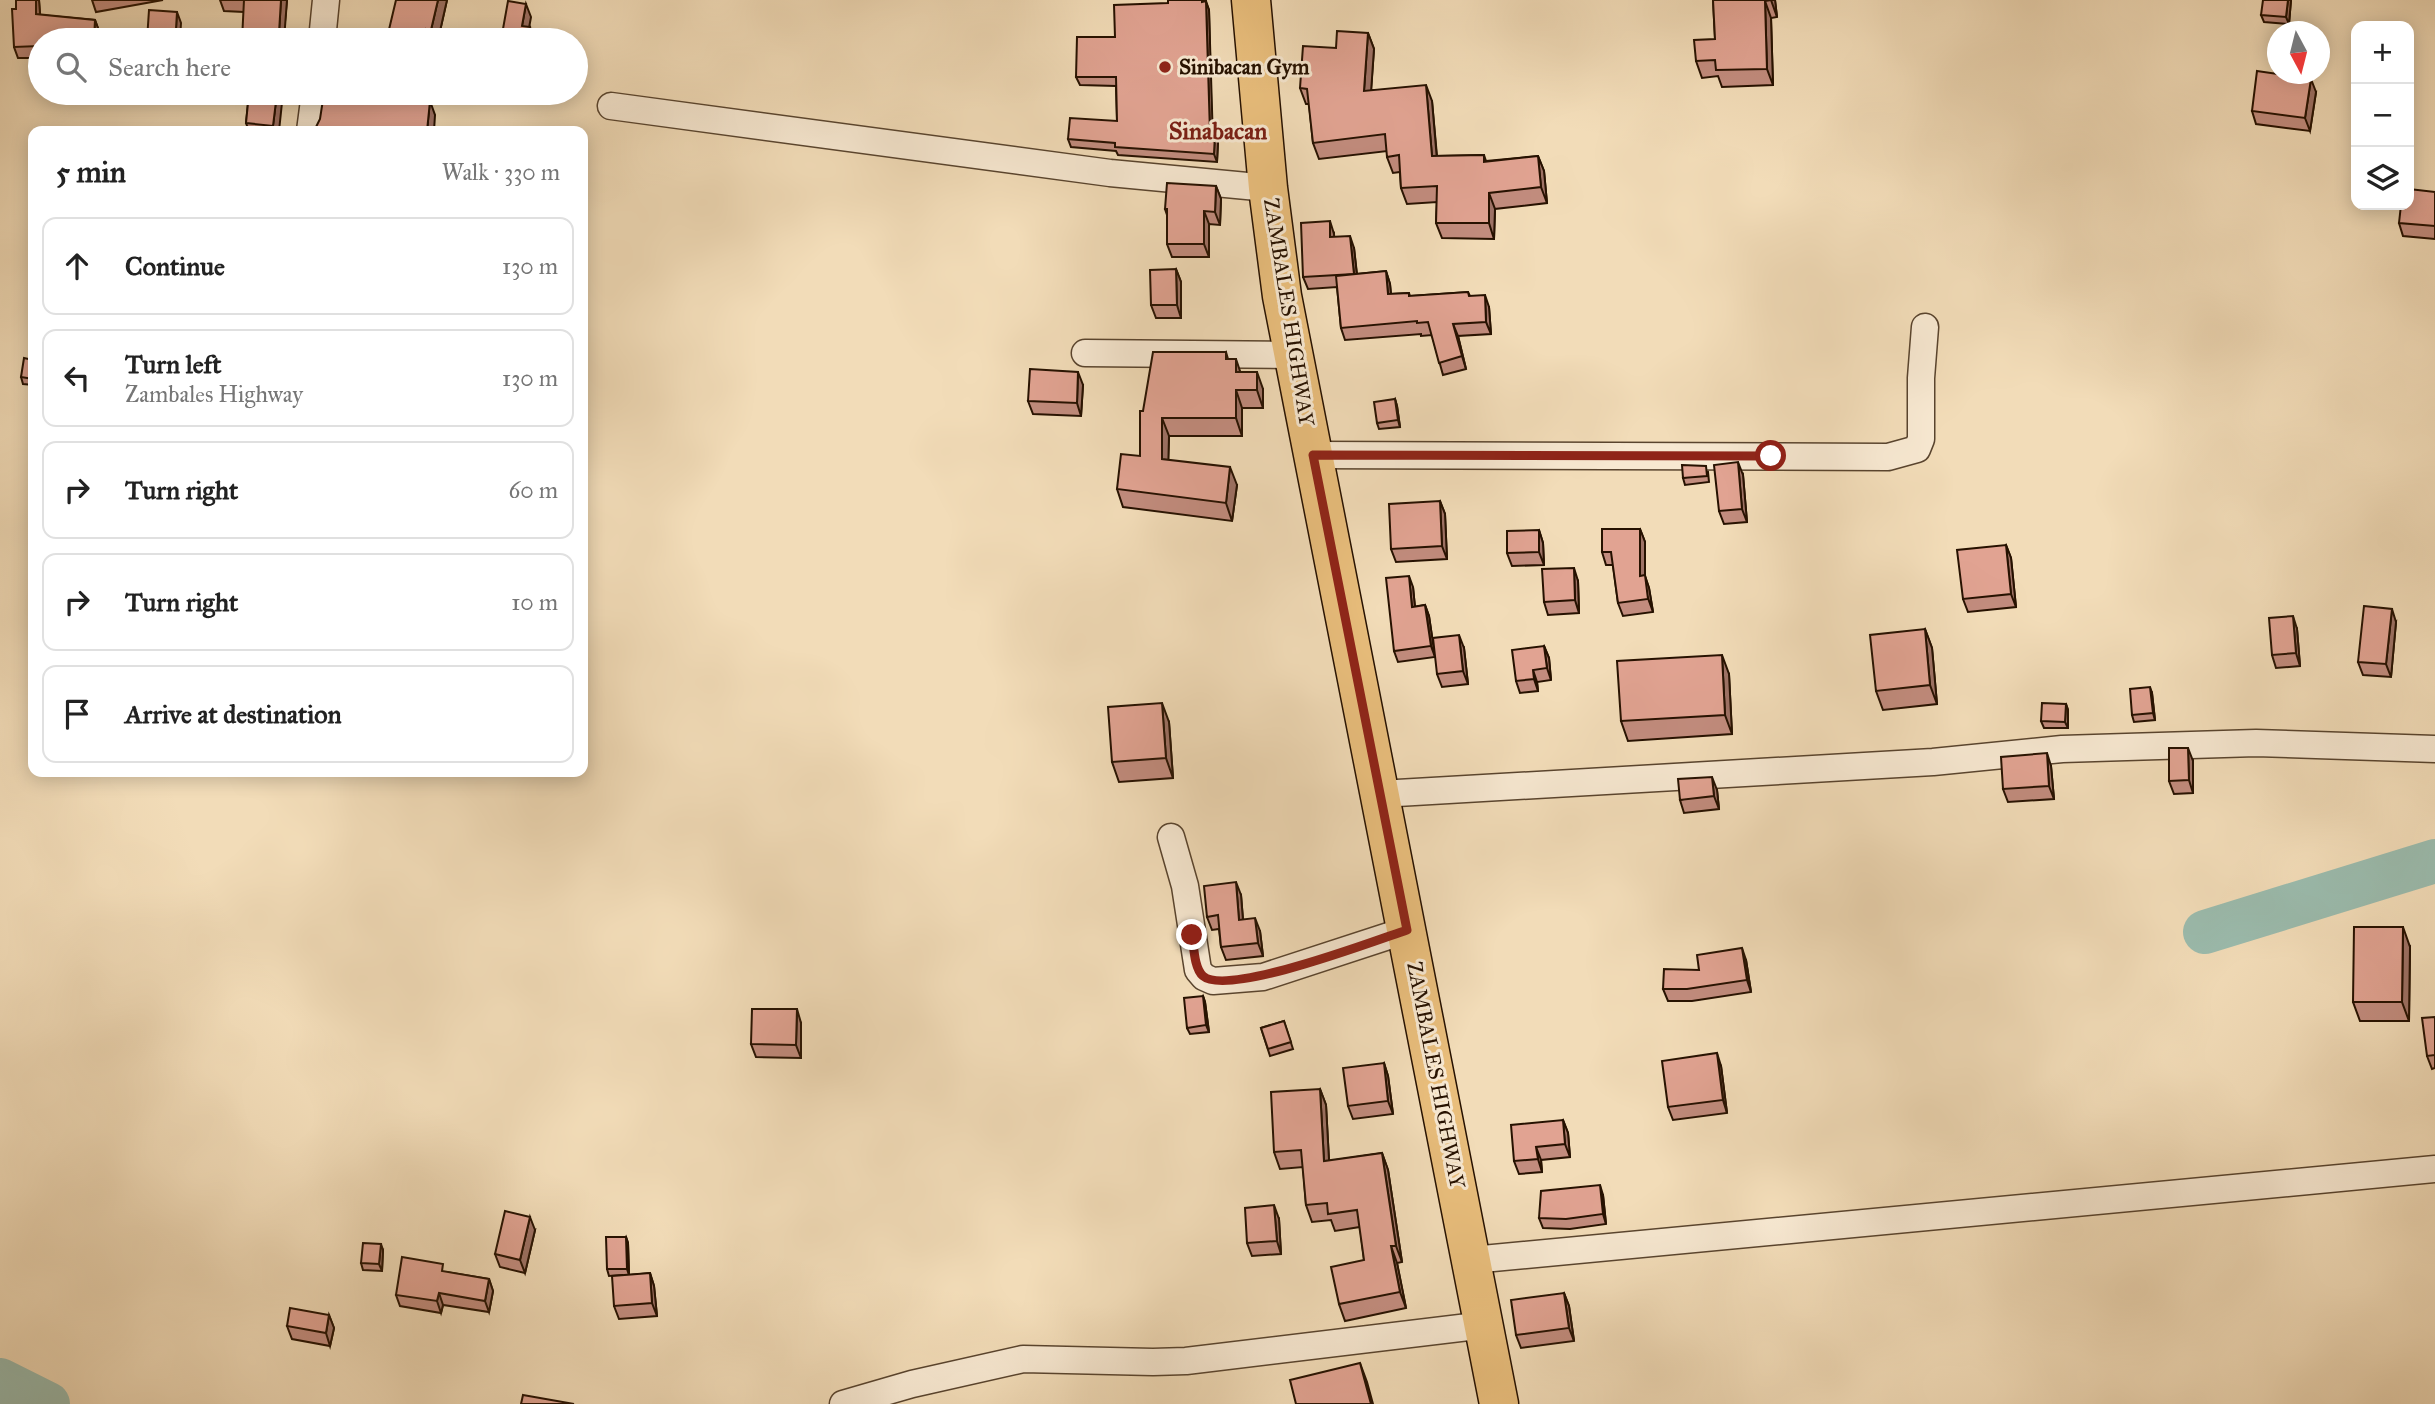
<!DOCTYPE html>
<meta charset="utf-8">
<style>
body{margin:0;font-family:"IM FELL Great Primer",serif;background:#f6f6f6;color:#222}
.controls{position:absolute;right:21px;top:21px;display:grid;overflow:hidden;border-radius:14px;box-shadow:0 4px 18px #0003}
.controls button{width:63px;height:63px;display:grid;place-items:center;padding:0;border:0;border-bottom:2px solid #e0e0e0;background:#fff;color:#222;font:35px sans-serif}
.compass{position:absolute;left:2267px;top:21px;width:63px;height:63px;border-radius:50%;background:#fff;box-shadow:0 4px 18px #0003;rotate:173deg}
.stop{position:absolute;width:21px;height:21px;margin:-16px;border:5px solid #8f2418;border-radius:50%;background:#fff}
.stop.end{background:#8f2418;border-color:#fff;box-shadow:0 2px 7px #0008}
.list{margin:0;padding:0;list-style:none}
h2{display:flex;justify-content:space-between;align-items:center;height:91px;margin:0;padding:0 28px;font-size:30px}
h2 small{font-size:23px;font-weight:400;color:#767676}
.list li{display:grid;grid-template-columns:46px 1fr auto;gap:21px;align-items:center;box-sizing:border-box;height:98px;margin:0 14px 14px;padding:0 14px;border:2px solid #e0e0e0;border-radius:14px}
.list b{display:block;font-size:26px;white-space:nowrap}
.list p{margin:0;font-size:23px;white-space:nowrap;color:#767676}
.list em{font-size:23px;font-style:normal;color:#767676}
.icon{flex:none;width:38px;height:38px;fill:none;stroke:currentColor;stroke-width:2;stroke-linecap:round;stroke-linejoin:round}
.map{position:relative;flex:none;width:2435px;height:1404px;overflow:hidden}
.search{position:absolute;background:#fff;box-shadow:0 4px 18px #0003;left:28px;top:28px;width:560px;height:77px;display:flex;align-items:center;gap:18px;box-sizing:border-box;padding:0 24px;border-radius:38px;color:#767676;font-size:26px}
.panel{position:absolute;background:#fff;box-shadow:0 4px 18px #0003;left:28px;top:126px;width:560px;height:651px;border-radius:14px}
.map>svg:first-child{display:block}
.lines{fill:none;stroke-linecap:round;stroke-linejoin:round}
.river{stroke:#9bbcae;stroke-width:44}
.street-casing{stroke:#59442e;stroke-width:29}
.primary-casing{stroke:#261100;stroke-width:41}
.street{stroke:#f7e8d1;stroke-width:26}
.primary{stroke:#e9be7c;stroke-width:38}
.wall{fill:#c28c7e;stroke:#261100;stroke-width:2}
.shaded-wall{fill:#9e7266;stroke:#261100;stroke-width:2}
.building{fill:#e1a392;stroke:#261100;stroke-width:2}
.route{stroke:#8f2418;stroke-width:9}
.poi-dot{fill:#8f2418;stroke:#f7e8d1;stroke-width:2.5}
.labels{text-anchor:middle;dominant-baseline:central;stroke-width:6;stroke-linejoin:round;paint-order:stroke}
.poi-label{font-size:21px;font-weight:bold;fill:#261100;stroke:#f7e8d1;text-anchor:start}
.street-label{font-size:21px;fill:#261100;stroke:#f7e8d1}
.quarter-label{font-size:24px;font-weight:bold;fill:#7a1f14;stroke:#f7e8d1}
</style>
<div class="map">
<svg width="2435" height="1404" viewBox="0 0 2435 1404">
<rect width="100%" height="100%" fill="#f2dcb8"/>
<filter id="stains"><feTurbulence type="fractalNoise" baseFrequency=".00286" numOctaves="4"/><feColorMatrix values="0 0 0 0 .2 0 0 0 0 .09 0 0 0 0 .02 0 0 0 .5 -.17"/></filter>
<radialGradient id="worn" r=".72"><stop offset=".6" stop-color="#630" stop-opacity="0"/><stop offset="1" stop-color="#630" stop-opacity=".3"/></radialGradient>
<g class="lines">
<!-- river -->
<g class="river">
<path d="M 2205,932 L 2435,861"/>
<path d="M 0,1380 L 48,1404"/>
</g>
<!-- street casing -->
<g class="street-casing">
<g id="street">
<path d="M 322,40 L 326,0"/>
<path d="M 611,106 L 1110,173 L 1268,188"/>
<path d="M 310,131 L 315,93"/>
<path d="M 1085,353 L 1294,355"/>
<path d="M 1313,455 L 1888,457 L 1917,449 L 1921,439 L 1921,378 L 1925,327"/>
<path d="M 1380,794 L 1933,762 L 2062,749 L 2256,743 L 2435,749"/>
<path d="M 1171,837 L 1185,886 L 1198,970 L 1204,977 L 1213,981 L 1263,977 L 1407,930"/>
<path d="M 1472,1260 L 2435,1169"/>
<path d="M 843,1404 L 912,1384 L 1023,1359 L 1153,1362 L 1186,1361 L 1485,1325"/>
</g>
</g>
<!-- primary casing -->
<g class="primary-casing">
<path id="primary" d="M 1251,0 L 1268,188 L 1282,296 L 1499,1404"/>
</g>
<!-- street -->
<use href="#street" class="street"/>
<!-- primary -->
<use href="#primary" class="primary"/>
</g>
<!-- wall -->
<g class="wall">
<path d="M 16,0 L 39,0 L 40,15 L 95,20 L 99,31 L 99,40 L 40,40 L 40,58 L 18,58 L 14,47 L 16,9 Z"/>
<path d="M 92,0 L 163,0 L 96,12 Z"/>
<path d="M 220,0 L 287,0 L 284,33 L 289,40 L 244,12 L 224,11 Z"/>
<path d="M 447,0 L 438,40 L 326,40 L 387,38 Z"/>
<path d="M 1168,0 L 1205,0 L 1209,10 L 1212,133 L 1215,134 L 1218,142 L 1217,162 L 1118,155 L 1116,151 L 1071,147 L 1068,139 L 1117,121 L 1116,86 L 1080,85 L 1076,77 L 1115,37 L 1168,3 Z"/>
<path d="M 1713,0 L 1775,0 L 1777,17 L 1771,18 L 1773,85 L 1722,87 L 1718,76 L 1702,78 L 1696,61 L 1715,39 Z"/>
<path d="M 2291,0 L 2289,24 L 2264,22 L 2261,15 Z"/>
<path d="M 1368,33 L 1374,49 L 1371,90 L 1432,101 L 1437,156 L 1484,155 L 1486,161 L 1538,156 L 1544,171 L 1547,203 L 1495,209 L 1494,239 L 1442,238 L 1436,223 L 1437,202 L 1407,204 L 1401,188 L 1400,172 L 1393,173 L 1387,157 L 1387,151 L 1319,159 L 1313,143 L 1309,104 L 1306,104 L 1300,88 L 1336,48 Z"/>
<path d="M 2316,92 L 2310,131 L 2256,124 L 2252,111 Z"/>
<path d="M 249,93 L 279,131 L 249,131 L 246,123 Z"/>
<path d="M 1216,186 L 1221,199 L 1220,225 L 1209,224 L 1209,257 L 1172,257 L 1167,244 L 1167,215 L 1165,209 Z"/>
<path d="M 2435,192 L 2435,239 L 2403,236 L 2399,223 Z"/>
<path d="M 1334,234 L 1334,237 L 1354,248 L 1357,274 L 1386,271 L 1390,284 L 1391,294 L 1409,293 L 1410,296 L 1468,292 L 1470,296 L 1489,307 L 1491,334 L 1458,336 L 1466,369 L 1443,375 L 1432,335 L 1421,336 L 1421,334 L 1345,340 L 1341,328 L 1337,287 L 1308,289 L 1303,277 Z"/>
<path d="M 1176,269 L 1181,282 L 1181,318 L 1156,318 L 1151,305 Z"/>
<path d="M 1226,352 L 1228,359 L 1240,372 L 1263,389 L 1263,408 L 1242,408 L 1242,436 L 1169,436 L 1168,460 L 1237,485 L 1232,521 L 1123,507 L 1117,489 L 1140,456 L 1143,411 Z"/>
<path d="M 33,360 L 33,385 L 23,384 L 21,377 Z"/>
<path d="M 1083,385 L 1081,416 L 1033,414 L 1028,401 Z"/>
<path d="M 1395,399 L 1397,406 L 1400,427 L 1379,429 L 1377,423 Z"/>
<path d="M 1708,472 L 1709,482 L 1685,485 L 1683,478 Z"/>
<path d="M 1743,475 L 1747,522 L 1724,524 L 1719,511 Z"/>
<path d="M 1440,501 L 1445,514 L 1447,559 L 1396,562 L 1391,549 Z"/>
<path d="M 1640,529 L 1645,542 L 1645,576 L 1649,588 L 1653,612 L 1623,616 L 1618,603 L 1613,565 L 1606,565 L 1602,552 Z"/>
<path d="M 1539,530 L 1543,543 L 1544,565 L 1512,566 L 1507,553 Z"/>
<path d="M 2006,545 L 2011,558 L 2016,607 L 1968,612 L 1963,599 Z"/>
<path d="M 1578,581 L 1579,613 L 1548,615 L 1544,602 Z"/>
<path d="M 1413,587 L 1415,607 L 1425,605 L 1429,616 L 1435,657 L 1398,662 L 1394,651 Z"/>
<path d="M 2396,622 L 2391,677 L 2363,675 L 2358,662 Z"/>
<path d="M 1925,629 L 1932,648 L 1937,704 L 1883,710 L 1876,691 Z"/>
<path d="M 2297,629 L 2300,666 L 2276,668 L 2272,655 Z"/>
<path d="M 1544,646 L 1549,658 L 1551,680 L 1537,682 L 1538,691 L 1520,693 L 1516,681 Z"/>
<path d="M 1464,648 L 1468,684 L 1442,687 L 1437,674 Z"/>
<path d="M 1729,674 L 1732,734 L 1628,741 L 1621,721 Z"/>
<path d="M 2152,693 L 2155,720 L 2134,722 L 2132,715 Z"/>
<path d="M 2066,704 L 2068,710 L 2068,728 L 2044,728 L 2041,721 Z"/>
<path d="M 1169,722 L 1173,778 L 1119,782 L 1112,762 Z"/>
<path d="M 2193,761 L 2193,793 L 2174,794 L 2169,781 Z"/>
<path d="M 2051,766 L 2054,799 L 2008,802 L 2003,789 Z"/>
<path d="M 1717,790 L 1719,809 L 1684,813 L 1680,800 Z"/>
<path d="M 1241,895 L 1243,919 L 1260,931 L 1263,956 L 1226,960 L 1221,947 L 1219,929 L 1212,930 L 1207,917 Z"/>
<path d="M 2410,947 L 2409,1021 L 2360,1021 L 2353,1002 Z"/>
<path d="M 1746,960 L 1751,992 L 1692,1001 L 1668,1001 L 1663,989 L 1699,970 Z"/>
<path d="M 1203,996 L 1205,1002 L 1209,1032 L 1190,1034 L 1187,1028 Z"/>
<path d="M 2435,1017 L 2435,1068 L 2432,1069 L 2427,1056 Z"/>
<path d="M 1284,1021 L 1293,1049 L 1270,1056 L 1261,1028 Z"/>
<path d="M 801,1023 L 801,1058 L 756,1057 L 751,1044 Z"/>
<path d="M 1384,1063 L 1388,1076 L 1393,1114 L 1353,1119 L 1348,1106 Z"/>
<path d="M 1721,1066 L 1727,1113 L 1673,1120 L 1668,1107 Z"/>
<path d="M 1320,1089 L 1326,1105 L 1329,1161 L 1382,1153 L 1388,1170 L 1402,1262 L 1397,1263 L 1406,1308 L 1345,1321 L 1339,1304 L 1364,1260 L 1360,1227 L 1335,1231 L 1331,1220 L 1312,1222 L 1306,1205 L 1303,1167 L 1280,1169 L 1274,1152 Z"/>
<path d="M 1563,1120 L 1568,1133 L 1570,1157 L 1541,1160 L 1542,1172 L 1519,1174 L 1514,1161 Z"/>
<path d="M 1603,1195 L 1606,1224 L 1570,1229 L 1543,1228 L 1539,1218 Z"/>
<path d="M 1279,1219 L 1281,1254 L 1252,1256 L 1247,1243 Z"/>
<path d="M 535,1230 L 525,1273 L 500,1267 L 495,1254 Z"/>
<path d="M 626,1237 L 628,1243 L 629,1275 L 650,1273 L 654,1286 L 657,1316 L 619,1319 L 614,1306 L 622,1275 L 609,1276 L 607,1269 Z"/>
<path d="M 383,1250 L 382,1271 L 363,1270 L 361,1263 Z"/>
<path d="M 446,1272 L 489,1279 L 493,1291 L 489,1312 L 443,1305 L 441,1313 L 400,1306 L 396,1295 Z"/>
<path d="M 1564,1293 L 1569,1306 L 1574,1341 L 1521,1348 L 1516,1335 Z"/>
<path d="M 329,1315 L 334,1328 L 330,1346 L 292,1339 L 287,1326 Z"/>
</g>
<!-- shaded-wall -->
<g class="shaded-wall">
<path d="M 36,0 L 39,0 L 41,25 L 36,14 Z"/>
<path d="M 281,0 L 287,0 L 284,40 L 279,33 Z"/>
<path d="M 438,0 L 447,0 L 438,40 L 435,40 L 431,30 Z"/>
<path d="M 1771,0 L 1775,0 L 1777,17 Z"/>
<path d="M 2288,0 L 2291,0 L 2289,24 L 2286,17 Z"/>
<path d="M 1206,1 L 1209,10 L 1213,142 L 1210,133 Z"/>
<path d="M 1765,1 L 1771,18 L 1773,85 L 1767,69 Z"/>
<path d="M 526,4 L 531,17 L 527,39 L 522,26 Z"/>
<path d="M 177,12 L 181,23 L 180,40 L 176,29 Z"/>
<path d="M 95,20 L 99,31 L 99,40 L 94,40 Z"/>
<path d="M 530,27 L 535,40 L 528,40 Z"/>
<path d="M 426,29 L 430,40 L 424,40 Z"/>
<path d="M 1368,33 L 1374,49 L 1370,107 L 1364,91 Z"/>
<path d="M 2311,79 L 2316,92 L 2310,131 L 2305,118 Z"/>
<path d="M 1426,85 L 1432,101 L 1438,172 L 1432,156 Z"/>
<path d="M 277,93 L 283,93 L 279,131 L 275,131 L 273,126 Z"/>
<path d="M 413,93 L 421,93 L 417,114 L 412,99 Z"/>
<path d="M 430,101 L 435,115 L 434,131 L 427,131 Z"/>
<path d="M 1215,134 L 1218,142 L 1217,162 L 1214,154 Z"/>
<path d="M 1538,156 L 1544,171 L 1547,203 L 1541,187 Z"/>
<path d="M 1216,186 L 1221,199 L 1220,225 L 1215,212 Z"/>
<path d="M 1489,193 L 1495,209 L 1494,239 L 1489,223 Z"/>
<path d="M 1204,211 L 1209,224 L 1209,257 L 1204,244 Z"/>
<path d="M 1330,221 L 1334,234 L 1335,249 L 1330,237 Z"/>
<path d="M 1350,236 L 1354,248 L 1358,286 L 1354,274 Z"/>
<path d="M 1176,269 L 1181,282 L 1181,318 L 1177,305 Z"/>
<path d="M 1386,271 L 1390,284 L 1392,306 L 1388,294 Z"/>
<path d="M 1485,295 L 1489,307 L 1491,334 L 1486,322 Z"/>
<path d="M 1453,324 L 1458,336 L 1466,369 L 1462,356 Z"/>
<path d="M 1236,359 L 1242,377 L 1236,372 Z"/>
<path d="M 1078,372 L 1083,385 L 1081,416 L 1077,403 Z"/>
<path d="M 1257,372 L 1263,389 L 1263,408 L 1257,390 Z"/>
<path d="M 1236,390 L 1242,408 L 1242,436 L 1236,418 Z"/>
<path d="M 1395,399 L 1397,406 L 1400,427 L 1398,420 Z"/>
<path d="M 1162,418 L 1169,436 L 1168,477 L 1162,459 Z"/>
<path d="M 1738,462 L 1743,475 L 1747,522 L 1742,509 Z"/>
<path d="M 1230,467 L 1237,485 L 1232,521 L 1226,503 Z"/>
<path d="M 1440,501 L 1445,514 L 1447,559 L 1442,546 Z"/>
<path d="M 1640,529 L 1645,542 L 1645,576 L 1649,588 L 1653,612 L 1640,576 Z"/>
<path d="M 1539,530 L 1543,543 L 1544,565 L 1539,552 Z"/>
<path d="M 2006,545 L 2011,558 L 2016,607 L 2011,594 Z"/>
<path d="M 1574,568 L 1578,581 L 1579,613 L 1575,600 Z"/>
<path d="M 1409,576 L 1413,587 L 1416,618 L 1412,607 Z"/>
<path d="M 1425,605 L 1429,616 L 1435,657 L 1431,646 Z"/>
<path d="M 2392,609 L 2396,622 L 2391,677 L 2386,664 Z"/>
<path d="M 2293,616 L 2297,629 L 2300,666 L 2296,653 Z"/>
<path d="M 1925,629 L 1932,648 L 1937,704 L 1930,685 Z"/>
<path d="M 1459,635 L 1464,648 L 1468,684 L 1463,671 Z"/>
<path d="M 1544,646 L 1549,658 L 1551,680 L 1547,668 Z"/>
<path d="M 1722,655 L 1729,674 L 1732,734 L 1725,715 Z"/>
<path d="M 1533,670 L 1537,682 L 1538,691 L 1534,679 Z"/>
<path d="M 2150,687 L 2152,693 L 2155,720 L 2153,713 Z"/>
<path d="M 1162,703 L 1169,722 L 1173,778 L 1166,758 Z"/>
<path d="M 2066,704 L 2068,710 L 2068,728 L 2065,722 Z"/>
<path d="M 2188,748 L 2193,761 L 2193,793 L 2189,780 Z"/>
<path d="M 2047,753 L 2051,766 L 2054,799 L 2049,786 Z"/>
<path d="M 1712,777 L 1717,790 L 1719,809 L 1714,796 Z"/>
<path d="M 1236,882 L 1241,895 L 1244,933 L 1239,920 Z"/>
<path d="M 1255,918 L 1260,931 L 1263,956 L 1258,943 Z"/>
<path d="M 2403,927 L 2410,947 L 2409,1021 L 2402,1002 Z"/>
<path d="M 1742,948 L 1746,960 L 1751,992 L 1747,980 Z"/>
<path d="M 1203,996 L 1205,1002 L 1209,1032 L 1206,1025 Z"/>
<path d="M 797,1009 L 801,1023 L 801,1058 L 796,1045 Z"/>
<path d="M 1717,1053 L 1721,1066 L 1727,1113 L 1723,1100 Z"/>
<path d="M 1384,1063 L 1388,1076 L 1393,1114 L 1388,1101 Z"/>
<path d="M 1320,1089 L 1326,1105 L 1330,1178 L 1324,1161 Z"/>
<path d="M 1563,1120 L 1568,1133 L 1570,1157 L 1565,1144 Z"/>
<path d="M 1536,1147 L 1541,1160 L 1542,1172 L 1538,1159 Z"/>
<path d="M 1382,1153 L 1388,1170 L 1402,1262 L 1396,1246 Z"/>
<path d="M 1600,1185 L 1603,1195 L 1606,1224 L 1603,1214 Z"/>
<path d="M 1274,1205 L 1279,1219 L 1281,1254 L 1277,1241 Z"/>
<path d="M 530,1217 L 535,1230 L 525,1273 L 520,1260 Z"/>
<path d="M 626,1237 L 628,1243 L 629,1275 L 627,1269 Z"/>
<path d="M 381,1244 L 383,1250 L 382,1271 L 379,1264 Z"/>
<path d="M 1391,1246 L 1397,1263 L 1406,1308 L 1400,1292 Z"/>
<path d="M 650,1273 L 654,1286 L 657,1316 L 652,1303 Z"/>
<path d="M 489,1279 L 493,1291 L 489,1312 L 485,1301 Z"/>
<path d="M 439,1293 L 443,1305 L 441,1313 L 437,1301 Z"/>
<path d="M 1564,1293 L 1569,1306 L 1574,1341 L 1569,1328 Z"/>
<path d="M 329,1315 L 334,1328 L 330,1346 L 326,1333 Z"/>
<path d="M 1360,1363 L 1367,1382 L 1373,1404 L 1371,1404 Z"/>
</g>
<!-- building -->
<g class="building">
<path d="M 16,0 L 36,0 L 36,14 L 95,20 L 94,40 L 40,40 L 40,52 L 38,52 L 39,46 L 14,47 L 12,9 L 16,9 Z"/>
<path d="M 244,0 L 281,0 L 279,33 L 286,33 L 285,40 L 242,40 Z"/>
<path d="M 396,0 L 438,0 L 431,30 L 426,29 L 424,40 L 326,40 L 326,38 L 387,38 Z"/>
<path d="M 1168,0 L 1202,0 L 1202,2 L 1206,1 L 1210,133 L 1215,134 L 1214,154 L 1115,147 L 1115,143 L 1068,139 L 1070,118 L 1117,121 L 1116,77 L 1076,77 L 1077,37 L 1115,37 L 1114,5 L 1168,3 Z"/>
<path d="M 1713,0 L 1771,0 L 1765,1 L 1767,69 L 1716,70 L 1715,60 L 1696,61 L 1694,40 L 1715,39 Z"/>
<path d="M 2263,0 L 2288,0 L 2286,17 L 2261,15 Z"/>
<path d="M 508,1 L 526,4 L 522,26 L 530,27 L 528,40 L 501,40 Z"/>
<path d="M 149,10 L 177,12 L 176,29 L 207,30 L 207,40 L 147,40 Z"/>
<path d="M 1337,31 L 1368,33 L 1364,91 L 1426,85 L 1432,156 L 1484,155 L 1484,162 L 1538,156 L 1541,187 L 1489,193 L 1489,223 L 1436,223 L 1437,186 L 1401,188 L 1399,155 L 1387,157 L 1385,134 L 1313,143 L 1307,89 L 1300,88 L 1303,46 L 1336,48 Z"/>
<path d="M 2257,71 L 2311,79 L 2305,118 L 2252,111 Z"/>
<path d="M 249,93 L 277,93 L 273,126 L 246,123 Z"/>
<path d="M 324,93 L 413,93 L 412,99 L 430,101 L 427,131 L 314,131 L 320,119 Z"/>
<path d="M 1167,183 L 1216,186 L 1215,212 L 1204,211 L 1204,244 L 1167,244 L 1167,209 L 1165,209 Z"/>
<path d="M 2409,189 L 2435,192 L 2435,226 L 2399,223 L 2401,205 L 2409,205 Z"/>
<path d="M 1330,221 L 1330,237 L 1350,236 L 1354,274 L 1303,277 L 1301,223 Z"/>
<path d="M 1176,269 L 1177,305 L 1151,305 L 1150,270 Z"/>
<path d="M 1386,271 L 1388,294 L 1409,293 L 1409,296 L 1468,292 L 1469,296 L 1485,295 L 1486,322 L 1453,324 L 1462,356 L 1439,363 L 1428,322 L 1417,323 L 1417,321 L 1341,328 L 1336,276 Z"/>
<path d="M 1153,352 L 1226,352 L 1226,359 L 1236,359 L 1236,372 L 1257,372 L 1257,390 L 1236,390 L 1236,418 L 1162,418 L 1162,459 L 1230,467 L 1226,503 L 1117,489 L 1121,454 L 1140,456 L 1140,411 L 1143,411 Z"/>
<path d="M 24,358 L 33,360 L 33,379 L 21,377 Z"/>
<path d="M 1030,369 L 1078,372 L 1077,403 L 1028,401 Z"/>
<path d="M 1395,399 L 1398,420 L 1377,423 L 1374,402 Z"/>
<path d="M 1738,462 L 1742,509 L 1719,511 L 1714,465 Z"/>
<path d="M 1682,465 L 1706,466 L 1707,476 L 1683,478 Z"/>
<path d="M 1440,501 L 1442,546 L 1391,549 L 1389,504 Z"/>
<path d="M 1602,529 L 1640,529 L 1640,576 L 1645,575 L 1648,599 L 1618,603 L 1611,552 L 1602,552 Z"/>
<path d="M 1539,530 L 1539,552 L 1507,553 L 1507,531 Z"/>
<path d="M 2006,545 L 2011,594 L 1963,599 L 1957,550 Z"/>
<path d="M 1574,568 L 1575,600 L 1544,602 L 1542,569 Z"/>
<path d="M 1409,576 L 1412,607 L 1425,605 L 1431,646 L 1394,651 L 1386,578 Z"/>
<path d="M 2364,606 L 2392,609 L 2386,664 L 2358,662 Z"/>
<path d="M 2293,616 L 2296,653 L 2272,655 L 2269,618 Z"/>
<path d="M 1925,629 L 1930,685 L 1876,691 L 1870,635 Z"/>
<path d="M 1459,635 L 1463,671 L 1437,674 L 1433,638 Z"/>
<path d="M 1544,646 L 1547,668 L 1533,670 L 1534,679 L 1516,681 L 1512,650 Z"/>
<path d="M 1722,655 L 1725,715 L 1621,721 L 1617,661 Z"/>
<path d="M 2150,687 L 2153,713 L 2132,715 L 2130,689 Z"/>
<path d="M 1162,703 L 1166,758 L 1112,762 L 1108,707 Z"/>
<path d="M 2042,703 L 2066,704 L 2065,722 L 2041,721 Z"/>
<path d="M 2169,748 L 2188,748 L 2189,780 L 2169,781 Z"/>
<path d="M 2047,753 L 2049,786 L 2003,789 L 2001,757 Z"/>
<path d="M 1712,777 L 1714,796 L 1680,800 L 1678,779 Z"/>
<path d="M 1236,882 L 1239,920 L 1255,918 L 1258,943 L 1221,947 L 1218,915 L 1207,917 L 1204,886 Z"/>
<path d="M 2354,927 L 2403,927 L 2402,1002 L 2353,1002 Z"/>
<path d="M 1742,948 L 1747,980 L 1687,989 L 1663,989 L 1664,969 L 1699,970 L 1697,955 Z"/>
<path d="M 1203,996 L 1206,1025 L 1187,1028 L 1184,998 Z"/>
<path d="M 752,1009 L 797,1009 L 796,1045 L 751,1044 Z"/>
<path d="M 2435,1017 L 2435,1055 L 2427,1056 L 2422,1018 Z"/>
<path d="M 1284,1021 L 1291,1042 L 1268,1049 L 1261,1028 Z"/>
<path d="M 1717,1053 L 1723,1100 L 1668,1107 L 1662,1061 Z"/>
<path d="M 1384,1063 L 1388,1101 L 1348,1106 L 1343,1068 Z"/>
<path d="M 1320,1089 L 1324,1161 L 1382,1153 L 1396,1246 L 1391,1246 L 1400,1292 L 1339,1304 L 1331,1267 L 1364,1260 L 1357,1210 L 1328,1214 L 1327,1203 L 1306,1205 L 1301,1150 L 1274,1152 L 1271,1092 Z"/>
<path d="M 1563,1120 L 1565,1144 L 1536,1147 L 1538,1159 L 1514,1161 L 1511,1125 Z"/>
<path d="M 1600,1185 L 1603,1214 L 1566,1219 L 1539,1218 L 1541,1191 Z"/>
<path d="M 1274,1205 L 1277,1241 L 1247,1243 L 1245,1208 Z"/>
<path d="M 505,1211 L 530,1217 L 520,1260 L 495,1254 Z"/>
<path d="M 606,1237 L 626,1237 L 627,1269 L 607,1269 Z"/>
<path d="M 363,1243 L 381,1244 L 379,1264 L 361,1263 Z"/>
<path d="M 402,1257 L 443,1264 L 442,1271 L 489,1279 L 485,1301 L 439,1293 L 437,1301 L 396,1295 Z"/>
<path d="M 650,1273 L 652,1303 L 614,1306 L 612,1276 Z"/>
<path d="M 1564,1293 L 1569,1328 L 1516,1335 L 1511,1300 Z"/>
<path d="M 290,1308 L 329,1315 L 326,1333 L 287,1326 Z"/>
<path d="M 1360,1363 L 1371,1404 L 1296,1404 L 1290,1380 Z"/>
<path d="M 523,1395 L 574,1404 L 521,1404 Z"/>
</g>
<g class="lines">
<!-- route -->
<path class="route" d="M 1192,935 C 1194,947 1194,968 1203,976 C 1227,997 1374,941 1407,930 L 1313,455 L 1771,456"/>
</g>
<!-- markers -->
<circle class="poi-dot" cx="1165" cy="67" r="7"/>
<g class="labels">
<!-- poi labels -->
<g class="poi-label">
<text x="1179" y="67">Sinibacan Gym</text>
</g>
<!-- street labels -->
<g class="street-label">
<text transform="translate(1289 312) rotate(81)">ZAMBALES HIGHWAY</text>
<text transform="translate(1436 1075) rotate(79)">ZAMBALES HIGHWAY</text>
</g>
<!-- quarter labels -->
<g class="quarter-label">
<text x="1218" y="131">Sinabacan</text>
</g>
</g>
<rect width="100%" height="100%" filter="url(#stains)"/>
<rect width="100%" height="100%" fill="url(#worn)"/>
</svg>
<div class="controls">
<button>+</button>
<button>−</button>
<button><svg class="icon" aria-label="layers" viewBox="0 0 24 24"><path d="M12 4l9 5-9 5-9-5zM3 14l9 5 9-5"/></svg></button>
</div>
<svg class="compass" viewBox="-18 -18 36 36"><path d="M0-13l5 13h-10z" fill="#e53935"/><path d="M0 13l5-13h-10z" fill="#767676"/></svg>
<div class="stop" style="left:1771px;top:456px"></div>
<div class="stop end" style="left:1192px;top:935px"></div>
<div class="search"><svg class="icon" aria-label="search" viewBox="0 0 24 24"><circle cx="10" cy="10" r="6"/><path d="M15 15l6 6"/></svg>Search here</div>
<section class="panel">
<h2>5 min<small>Walk · 330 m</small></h2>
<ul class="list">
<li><svg class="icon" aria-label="ahead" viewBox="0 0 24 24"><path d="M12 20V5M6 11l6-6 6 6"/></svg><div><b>Continue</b></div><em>130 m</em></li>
<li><svg class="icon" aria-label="left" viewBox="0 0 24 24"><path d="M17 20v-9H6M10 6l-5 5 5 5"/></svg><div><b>Turn left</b><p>Zambales Highway</p></div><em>130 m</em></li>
<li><svg class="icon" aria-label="right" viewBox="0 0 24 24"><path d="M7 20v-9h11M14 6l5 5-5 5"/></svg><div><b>Turn right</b></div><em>60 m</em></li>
<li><svg class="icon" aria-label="right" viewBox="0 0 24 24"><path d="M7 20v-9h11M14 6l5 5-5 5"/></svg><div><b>Turn right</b></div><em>10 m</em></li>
<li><svg class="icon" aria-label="arrive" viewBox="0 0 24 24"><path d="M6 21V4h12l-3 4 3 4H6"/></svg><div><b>Arrive at destination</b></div></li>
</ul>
</section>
</div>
